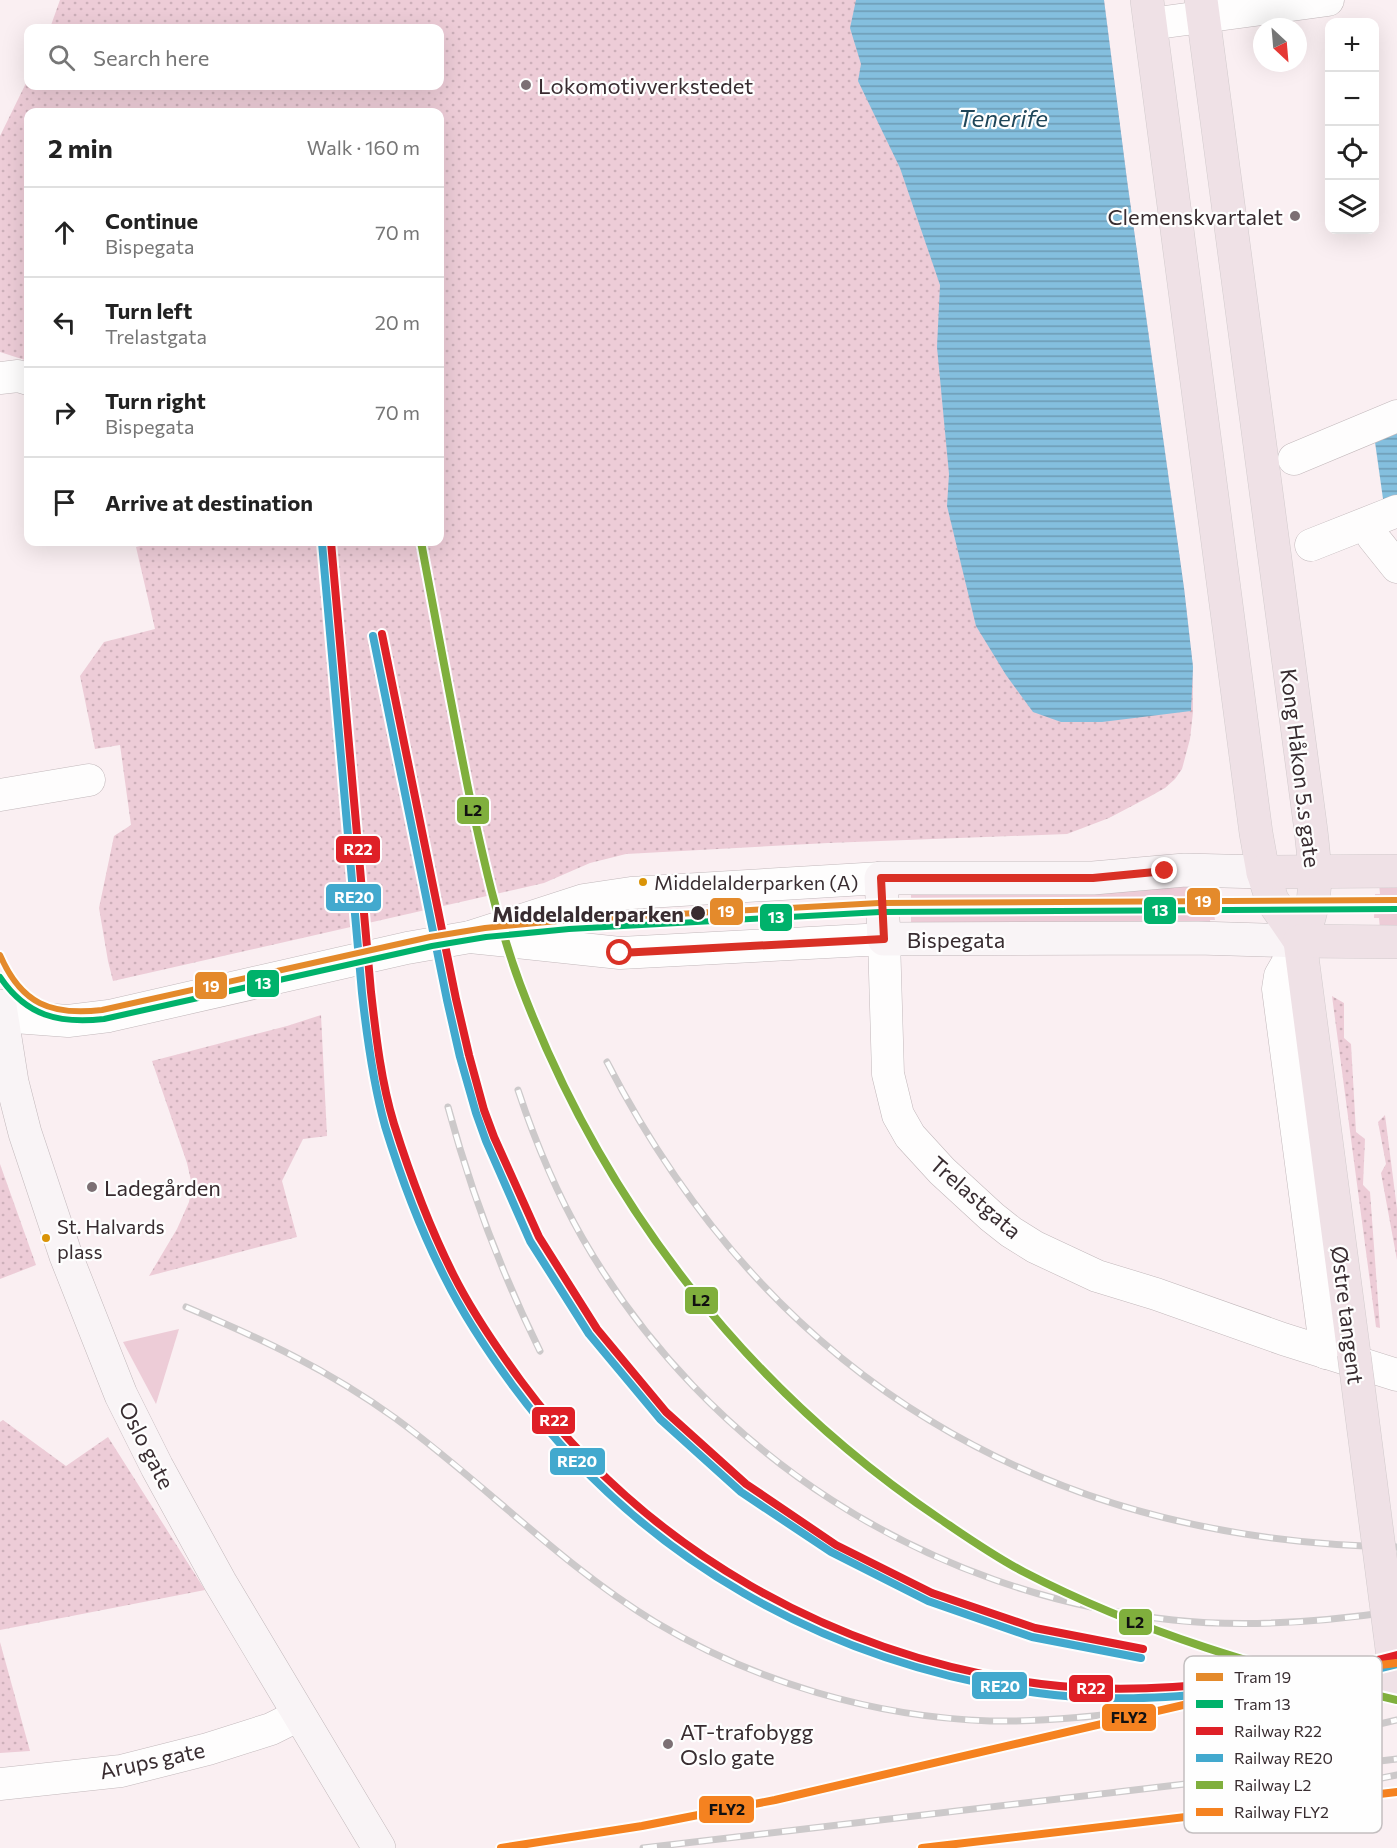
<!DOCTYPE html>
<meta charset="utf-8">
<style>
body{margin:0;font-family:Commissioner,sans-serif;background:#f6f6f6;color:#222}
.controls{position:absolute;right:18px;top:18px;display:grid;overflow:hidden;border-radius:12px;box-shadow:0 6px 24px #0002}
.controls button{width:54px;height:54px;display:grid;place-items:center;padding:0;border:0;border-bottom:2px solid #e0e0e0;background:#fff;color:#222;font:30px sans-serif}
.compass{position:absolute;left:1253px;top:18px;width:54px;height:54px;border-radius:50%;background:#fff;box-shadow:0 6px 24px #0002;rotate:154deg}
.stop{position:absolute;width:18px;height:18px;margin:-14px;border:4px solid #d93025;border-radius:50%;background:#fff}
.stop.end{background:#d93025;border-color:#fff;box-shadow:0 2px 6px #0008}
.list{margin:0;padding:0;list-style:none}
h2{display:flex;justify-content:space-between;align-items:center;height:78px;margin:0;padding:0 24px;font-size:26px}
h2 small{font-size:20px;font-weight:400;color:#767676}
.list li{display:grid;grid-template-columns:39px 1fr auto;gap:18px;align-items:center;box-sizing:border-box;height:90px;padding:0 24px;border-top:2px solid #e0e0e0}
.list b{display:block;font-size:22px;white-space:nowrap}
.list p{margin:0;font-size:20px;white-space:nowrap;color:#767676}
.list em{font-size:20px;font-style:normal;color:#767676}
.icon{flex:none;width:33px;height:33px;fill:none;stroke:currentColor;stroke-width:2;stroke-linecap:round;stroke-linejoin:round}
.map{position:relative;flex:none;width:1397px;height:1848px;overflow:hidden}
.search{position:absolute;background:#fff;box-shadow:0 6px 24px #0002;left:24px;top:24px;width:420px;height:66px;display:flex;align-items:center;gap:15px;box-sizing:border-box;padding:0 21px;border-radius:12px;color:#767676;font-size:22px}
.panel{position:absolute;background:#fff;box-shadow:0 6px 24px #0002;left:24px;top:108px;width:420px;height:438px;border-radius:12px}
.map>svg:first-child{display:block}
.grass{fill:#edccd7}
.park{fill:url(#park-dots)}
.water{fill:url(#water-rules)}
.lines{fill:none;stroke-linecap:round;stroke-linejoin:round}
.street-casing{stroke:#c2b8bb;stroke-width:33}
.secondary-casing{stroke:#c2b8bb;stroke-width:34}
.highway-casing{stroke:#d2cbcd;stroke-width:34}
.street{stroke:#fefdfd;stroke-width:32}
.secondary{stroke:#f9f4f6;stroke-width:33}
.highway{stroke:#efe1e6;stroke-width:33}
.rail-casing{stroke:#ccc9ca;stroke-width:7}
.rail{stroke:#fefefe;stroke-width:4.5;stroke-dasharray:14;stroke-linecap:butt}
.highway-bridge-casing{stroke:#d2cbcd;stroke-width:34;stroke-linecap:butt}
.highway-bridge{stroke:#efe1e6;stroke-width:33}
.rail-1-casing{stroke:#fefefe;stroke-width:12}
.rail-2-casing{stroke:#fefefe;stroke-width:12}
.rail-3-casing{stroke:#fefefe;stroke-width:12}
.rail-4-casing{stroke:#fefefe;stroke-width:12}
.rail-1{stroke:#df2027;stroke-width:8}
.rail-2{stroke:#42a9ce;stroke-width:8}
.rail-3{stroke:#80af3d;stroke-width:8}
.rail-4{stroke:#f58220;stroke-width:8}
.tram-1-casing{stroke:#fefefe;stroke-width:10}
.tram-2-casing{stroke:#fefefe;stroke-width:10}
.tram-1{stroke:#e48a2b;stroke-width:6}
.tram-2{stroke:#00b26b;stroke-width:6}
.route{stroke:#d93025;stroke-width:8}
.poi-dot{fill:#7c7074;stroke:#fefefe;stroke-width:2}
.bus-dot{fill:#da9407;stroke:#fefefe;stroke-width:2}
.stop-dot{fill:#382c30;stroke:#fefefe;stroke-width:2}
.labels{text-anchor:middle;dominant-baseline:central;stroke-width:4.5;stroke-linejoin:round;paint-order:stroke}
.bus-label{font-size:20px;fill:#382c30;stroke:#fefefe;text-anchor:start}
.poi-label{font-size:22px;fill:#382c30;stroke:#fefefe;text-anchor:start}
.street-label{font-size:22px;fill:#382c30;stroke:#fefefe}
.stop-label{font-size:22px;font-weight:bold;fill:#382c30;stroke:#fefefe;text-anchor:end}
.water-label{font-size:24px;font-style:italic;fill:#1f4659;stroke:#fefefe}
.key{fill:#fefefe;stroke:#c3bfc0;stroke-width:1.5}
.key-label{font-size:16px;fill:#382c30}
.line-badge{stroke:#fefefe;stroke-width:2}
.badge-label{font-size:16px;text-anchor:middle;font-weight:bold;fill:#fff}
.pale-badge-label{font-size:16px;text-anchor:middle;font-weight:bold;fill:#111}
</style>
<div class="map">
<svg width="1397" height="1848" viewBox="0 0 1397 1848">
<defs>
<pattern id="park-dots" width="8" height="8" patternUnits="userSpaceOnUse" patternTransform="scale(1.5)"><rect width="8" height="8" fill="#edccd7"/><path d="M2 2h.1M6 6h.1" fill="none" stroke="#ccafb9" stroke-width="1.8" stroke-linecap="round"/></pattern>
<pattern id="water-rules" width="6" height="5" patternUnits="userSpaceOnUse" patternTransform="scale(1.5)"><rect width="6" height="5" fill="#84bfde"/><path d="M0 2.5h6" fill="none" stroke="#6d9bb4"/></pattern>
</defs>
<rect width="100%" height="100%" fill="#faeff2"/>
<!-- grass -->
<g class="grass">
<path d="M 1205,879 L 1207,894 L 1211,895 L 1215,920 L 1210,920 L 1211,930 L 911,930 L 911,890 Z"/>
<path d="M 1379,883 L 1397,884 L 1397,929 L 1380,929 L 1379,918 L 1374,918 L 1375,894 L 1380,894 Z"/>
<path d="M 179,1329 L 156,1404 L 123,1342 Z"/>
</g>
<!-- park -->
<g class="park">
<path d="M 60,0 L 1104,0 L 1127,180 L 1184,588 L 1193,667 L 1193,712 L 1190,739 L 1182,769 L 1175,779 L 1165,788 L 1149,797 L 1109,818 L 1067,834 L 828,843 L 626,854 L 590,863 L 544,883 L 113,981 L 108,961 L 99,908 L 114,836 L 131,825 L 120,745 L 95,749 L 80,676 L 104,642 L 155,629 L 136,547 L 157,542 L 440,542 L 440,112 L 28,112 L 28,361 L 0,352 L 0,136 L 28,79 L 28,86 L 440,86 L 440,28 L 50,28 Z"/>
<path d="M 1332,996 L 1344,1003 L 1344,1038 L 1351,1044 L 1356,1132 L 1365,1139 L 1363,1185 L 1370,1192 L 1380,1328 L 1376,1327 Z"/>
<path d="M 321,1015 L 327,1136 L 303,1139 L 282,1181 L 297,1237 L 149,1276 L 177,1229 L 189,1202 L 192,1185 L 187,1163 L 152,1061 L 287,1026 Z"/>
<path d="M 1385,1115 L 1397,1209 L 1397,1260 L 1381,1173 L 1386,1164 L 1378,1122 Z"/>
<path d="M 0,1164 L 36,1265 L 0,1279 Z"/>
<path d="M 3,1420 L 66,1466 L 108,1437 L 205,1590 L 0,1630 L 0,1422 Z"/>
<path d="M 0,1642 L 30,1751 L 0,1753 Z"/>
</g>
<!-- water -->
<g class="water">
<path d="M 856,0 L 1104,0 L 1127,180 L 1184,588 L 1193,667 L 1191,711 L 1102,722 L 1061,722 L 1033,712 L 1006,675 L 976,626 L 947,506 L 949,474 L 937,347 L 940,285 L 900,168 L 858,81 L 861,64 L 850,28 Z"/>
<path d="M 1397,425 L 1397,501 L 1384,506 L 1374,435 Z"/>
</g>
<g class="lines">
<!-- street casing -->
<g class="street-casing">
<g id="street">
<path d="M 1150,24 L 1328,0"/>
<path d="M 0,378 L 18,376 L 28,379"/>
<path d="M 1294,459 L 1397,416"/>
<path d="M 1366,524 L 1373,537 L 1397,567"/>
<path d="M 1311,545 L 1397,511"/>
<path d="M 0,795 L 89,780"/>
<path d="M 470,937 L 620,953 L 884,939 L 888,1074 L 898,1115 L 910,1136 L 942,1171 L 992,1217 L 1011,1232 L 1035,1247 L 1097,1276 L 1156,1294 L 1283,1339 L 1397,1375"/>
<path d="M 1300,941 L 1280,976 L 1278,989 L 1326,1353"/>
<path d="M 0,1016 L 68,1021 L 109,1016 L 407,948 L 470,937 L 584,900 L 631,893 L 881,878"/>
<path d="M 0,1784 L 121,1771 L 208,1749 L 271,1729 L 299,1715"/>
</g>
</g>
<!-- secondary casing -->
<g class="secondary-casing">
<g id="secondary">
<path d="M 1263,872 L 1185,870 L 1093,878 L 881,878 L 884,939 L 1198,938 L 1300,941"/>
<path d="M 0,1006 L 12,1082 L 25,1133 L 66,1256 L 121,1395 L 157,1467 L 220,1582 L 379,1848"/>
</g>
</g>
<!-- highway casing -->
<g class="highway-casing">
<g id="highway">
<path d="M 1147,0 L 1256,833 L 1263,872 L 1272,900 L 1300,941"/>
<path d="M 1201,0 L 1311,831 C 1314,858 1318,887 1310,914 C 1308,923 1304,932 1300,941 L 1354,1354"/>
<path d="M 1263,872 L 1397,871"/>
<path d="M 1300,941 L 1397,942"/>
</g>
</g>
<!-- street -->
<use href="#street" class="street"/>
<!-- secondary -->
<use href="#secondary" class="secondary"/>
<!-- highway -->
<use href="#highway" class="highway"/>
<!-- rail casing -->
<g class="rail-casing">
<g id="rail">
<path d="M 607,1062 C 770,1378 1043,1541 1397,1547"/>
<path d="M 518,1090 C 535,1141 556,1192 583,1239 C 707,1454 927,1594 1173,1620 C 1248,1628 1323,1622 1397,1611"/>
<path d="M 448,1107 C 471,1192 501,1272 540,1351"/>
<path d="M 186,1307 C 262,1339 327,1369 395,1418 C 484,1483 560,1564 655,1622 C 755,1682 874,1717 990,1721 C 1049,1722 1107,1715 1166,1708"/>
<path d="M 1282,1747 L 1397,1720"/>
<path d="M 1129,1824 L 1254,1804 L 1397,1775"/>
<path d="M 643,1848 L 1397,1759"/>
</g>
</g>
<!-- rail -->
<use href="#rail" class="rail"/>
<!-- highway-bridge casing -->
<g class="highway-bridge-casing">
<path id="highway-bridge" d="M 1354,1354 L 1397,1688"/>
</g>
<!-- highway-bridge -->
<use href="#highway-bridge" class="highway-bridge"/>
<!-- rail-1 casing -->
<g class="rail-1-casing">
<g id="rail-1">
<path d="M 331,542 L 371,992 C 376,1036 381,1081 394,1124 C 410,1175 429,1226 453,1274 C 472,1312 496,1347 521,1381 C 646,1550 833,1656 1041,1684 C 1104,1692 1168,1689 1231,1682 C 1288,1677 1341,1670 1397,1655"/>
<path d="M 382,634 L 456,999 L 469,1055 L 484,1110 L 494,1137 L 539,1237 L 597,1329 L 666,1412 L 746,1484 L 836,1545 L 932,1593 L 1035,1628 L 1143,1649"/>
</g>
</g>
<!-- rail-2 casing -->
<g class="rail-2-casing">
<g id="rail-2">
<path d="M 322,543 L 362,993 C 367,1038 373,1083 385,1126 C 401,1178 420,1229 445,1278 C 464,1316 488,1352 513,1386 C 641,1559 825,1663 1038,1693 C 1101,1702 1166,1698 1229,1692 C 1286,1686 1341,1679 1397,1664"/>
<path d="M 373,636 L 447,1000 L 460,1057 L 476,1113 L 486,1141 L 530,1241 L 589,1334 L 660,1419 L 741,1492 L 831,1552 L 928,1601 L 1032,1637 L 1141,1658"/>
</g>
</g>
<!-- rail-3 casing -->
<g class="rail-3-casing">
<path id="rail-3" d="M 421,542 C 437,626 452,709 469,793 C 483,857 497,922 520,984 C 602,1203 747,1389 940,1519 C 968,1538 995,1557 1024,1572 C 1141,1633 1268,1670 1397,1700"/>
</g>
<!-- rail-4 casing -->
<g class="rail-4-casing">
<g id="rail-4">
<path d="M 501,1848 L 642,1826 L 775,1800 L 1329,1671 L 1397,1663"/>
<path d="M 922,1848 L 1397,1792"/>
</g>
</g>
<!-- rail-1 -->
<use href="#rail-1" class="rail-1"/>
<!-- rail-2 -->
<use href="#rail-2" class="rail-2"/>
<!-- rail-3 -->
<use href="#rail-3" class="rail-3"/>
<!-- rail-4 -->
<use href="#rail-4" class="rail-4"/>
<!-- tram-1 casing -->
<g class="tram-1-casing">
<path id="tram-1" d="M 0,955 C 21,1004 51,1016 102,1010 L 430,937 L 485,928 L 568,920 L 879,903 L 1397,900"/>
</g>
<!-- tram-2 casing -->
<g class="tram-2-casing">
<path id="tram-2" d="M 0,977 C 26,1016 59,1024 104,1019 L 432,946 L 486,937 L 569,929 L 880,912 L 1397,909"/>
</g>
<!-- tram-1 -->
<use href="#tram-1" class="tram-1"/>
<!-- tram-2 -->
<use href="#tram-2" class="tram-2"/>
</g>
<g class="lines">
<!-- route -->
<path class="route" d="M 620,953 L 884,939 L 881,878 L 1093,878 L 1165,871"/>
</g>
<!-- markers -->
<g class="poi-dot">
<circle cx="526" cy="85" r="6"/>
<circle cx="1295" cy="216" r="6"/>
<circle cx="92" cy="1187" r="6"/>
<circle cx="668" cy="1744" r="6"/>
</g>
<g class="bus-dot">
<circle cx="643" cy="882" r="5"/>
<circle cx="46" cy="1238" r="5"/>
</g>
<circle class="stop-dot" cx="698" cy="913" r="8"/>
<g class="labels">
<!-- bus labels -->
<g class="bus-label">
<text x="654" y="882">Middelalderparken (A)</text>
<text x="57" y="1226">St. Halvards<tspan x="57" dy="25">plass</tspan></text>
</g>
<!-- poi labels -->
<g class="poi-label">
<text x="538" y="85">Lokomotivverkstedet</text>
<text x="1283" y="216" text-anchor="end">Clemenskvartalet</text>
<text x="104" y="1187">Ladegården</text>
<text x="680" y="1731">AT-trafobygg<tspan x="680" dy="25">Oslo gate</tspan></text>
</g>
<!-- street labels -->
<g class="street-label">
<text transform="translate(1301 768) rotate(83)">Kong Håkon 5.s gate</text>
<text x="956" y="939">Bispegata</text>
<text transform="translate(976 1197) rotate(41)">Trelastgata</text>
<text transform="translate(1348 1315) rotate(83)">Østre tangent</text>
<text transform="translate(147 1445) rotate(63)">Oslo gate</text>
<text transform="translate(152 1760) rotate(-12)">Arups gate</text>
</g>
<!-- stop labels -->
<g class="stop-label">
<text x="684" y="913">Middelalderparken</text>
</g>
<!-- water labels -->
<g class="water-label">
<text x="1003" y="117">Tenerife</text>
</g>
</g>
<!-- legend -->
<rect x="1184" y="1656" width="198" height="177" rx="9" class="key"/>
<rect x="1196" y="1673" width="27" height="8" fill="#e48a2b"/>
<rect x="1196" y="1700" width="27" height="8" fill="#00b26b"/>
<rect x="1196" y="1727" width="27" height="8" fill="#df2027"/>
<rect x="1196" y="1754" width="27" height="8" fill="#42a9ce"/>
<rect x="1196" y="1781" width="27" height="8" fill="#80af3d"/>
<rect x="1196" y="1808" width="27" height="8" fill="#f58220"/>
<g class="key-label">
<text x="1234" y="1683">Tram 19</text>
<text x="1234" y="1710">Tram 13</text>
<text x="1234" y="1737">Railway R22</text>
<text x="1234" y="1764">Railway RE20</text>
<text x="1234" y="1791">Railway L2</text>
<text x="1234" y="1818">Railway FLY2</text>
</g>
<g class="line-badge">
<rect x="456" y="796" width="34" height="29" rx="6" fill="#80af3d"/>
<rect x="335" y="835" width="46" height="29" rx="6" fill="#df2027"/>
<rect x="325" y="883" width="57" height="29" rx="6" fill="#42a9ce"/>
<rect x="1186" y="887" width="35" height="29" rx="6" fill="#e48a2b"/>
<rect x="1143" y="896" width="34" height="29" rx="6" fill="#00b26b"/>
<rect x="709" y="897" width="35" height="29" rx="6" fill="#e48a2b"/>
<rect x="759" y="903" width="34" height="29" rx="6" fill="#00b26b"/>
<rect x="246" y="969" width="34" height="29" rx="6" fill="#00b26b"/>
<rect x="194" y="971" width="34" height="29" rx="6" fill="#e48a2b"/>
<rect x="684" y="1286" width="35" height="29" rx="6" fill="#80af3d"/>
<rect x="531" y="1406" width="45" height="29" rx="6" fill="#df2027"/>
<rect x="549" y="1447" width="57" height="29" rx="6" fill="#42a9ce"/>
<rect x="1118" y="1608" width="35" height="28" rx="6" fill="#80af3d"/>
<rect x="971" y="1671" width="57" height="29" rx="6" fill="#42a9ce"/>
<rect x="1068" y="1674" width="46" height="29" rx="6" fill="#df2027"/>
<rect x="1101" y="1703" width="56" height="29" rx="6" fill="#f58220"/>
<rect x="698" y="1795" width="57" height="29" rx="6" fill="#f58220"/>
</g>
<g class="badge-label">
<text x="358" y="855">R22</text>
<text x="354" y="903">RE20</text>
<text x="1203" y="907">19</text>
<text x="1160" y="916">13</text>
<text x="726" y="917">19</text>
<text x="776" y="923">13</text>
<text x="263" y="989">13</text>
<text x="211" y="992">19</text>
<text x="554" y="1426">R22</text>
<text x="577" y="1467">RE20</text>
<text x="1000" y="1692">RE20</text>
<text x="1091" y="1694">R22</text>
</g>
<g class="pale-badge-label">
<text x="473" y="816">L2</text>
<text x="701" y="1306">L2</text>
<text x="1135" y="1628">L2</text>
<text x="1129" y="1723">FLY2</text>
<text x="727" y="1815">FLY2</text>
</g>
</svg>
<div class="controls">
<button>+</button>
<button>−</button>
<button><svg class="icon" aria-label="locate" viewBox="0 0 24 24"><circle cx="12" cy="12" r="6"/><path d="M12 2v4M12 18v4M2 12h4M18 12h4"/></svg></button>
<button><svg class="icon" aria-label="layers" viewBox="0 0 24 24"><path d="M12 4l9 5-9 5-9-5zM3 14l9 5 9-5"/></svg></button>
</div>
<svg class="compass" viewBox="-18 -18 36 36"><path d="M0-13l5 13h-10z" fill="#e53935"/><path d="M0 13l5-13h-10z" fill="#767676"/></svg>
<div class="stop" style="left:620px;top:953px"></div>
<div class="stop end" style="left:1165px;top:871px"></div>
<div class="search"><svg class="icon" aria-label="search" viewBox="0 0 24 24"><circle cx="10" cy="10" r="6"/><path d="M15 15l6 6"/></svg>Search here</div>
<section class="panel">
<h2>2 min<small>Walk · 160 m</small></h2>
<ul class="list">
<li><svg class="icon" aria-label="ahead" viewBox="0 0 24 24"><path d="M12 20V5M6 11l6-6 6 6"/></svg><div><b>Continue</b><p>Bispegata</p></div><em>70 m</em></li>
<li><svg class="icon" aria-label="left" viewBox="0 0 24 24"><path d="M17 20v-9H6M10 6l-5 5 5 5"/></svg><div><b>Turn left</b><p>Trelastgata</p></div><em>20 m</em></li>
<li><svg class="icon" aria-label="right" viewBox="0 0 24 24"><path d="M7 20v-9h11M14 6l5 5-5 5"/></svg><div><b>Turn right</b><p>Bispegata</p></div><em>70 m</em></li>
<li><svg class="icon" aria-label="arrive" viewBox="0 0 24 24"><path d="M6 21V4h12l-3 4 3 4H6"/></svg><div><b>Arrive at destination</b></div></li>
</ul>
</section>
</div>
